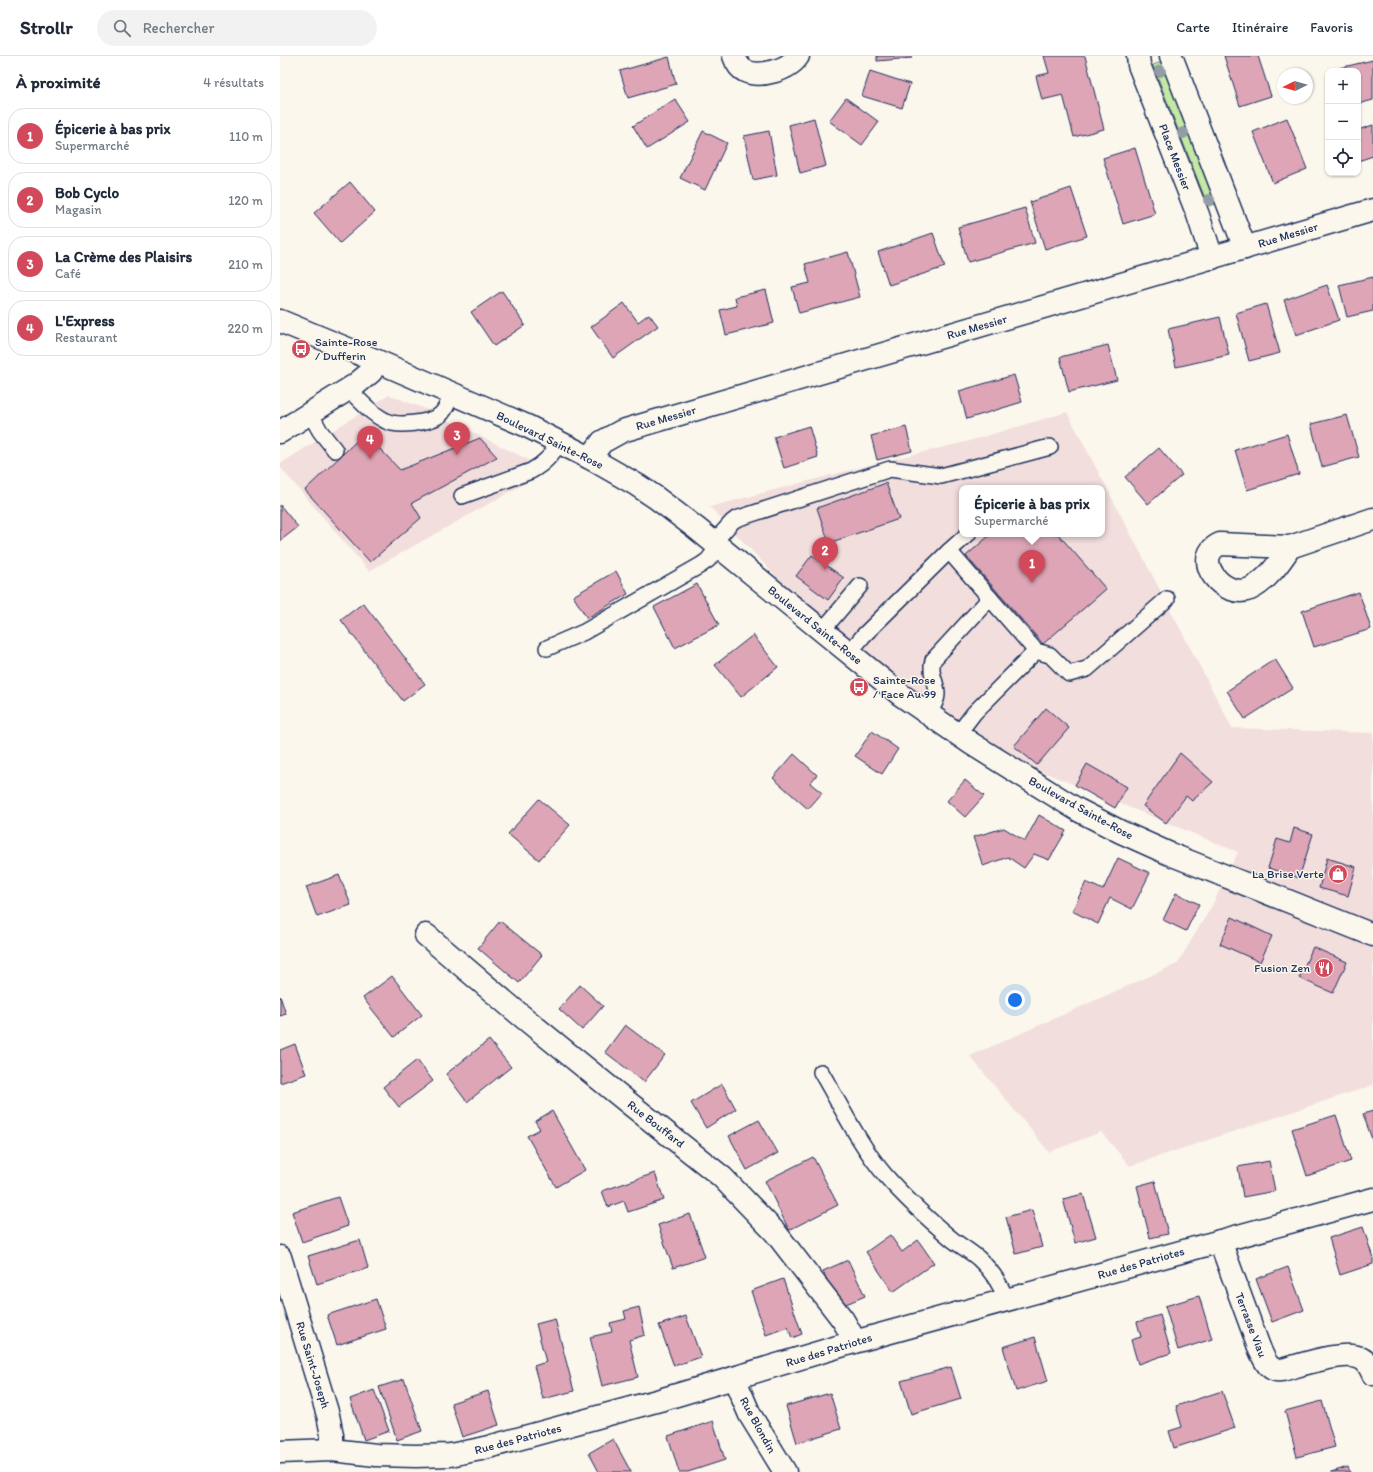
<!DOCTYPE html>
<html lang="fr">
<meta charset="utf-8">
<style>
body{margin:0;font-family:Itim,sans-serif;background:#f2f2f3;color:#1f2937}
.controls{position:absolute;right:12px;top:12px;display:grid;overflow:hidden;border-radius:8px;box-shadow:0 1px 3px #0004}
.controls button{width:36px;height:36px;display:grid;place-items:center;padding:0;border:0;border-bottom:1px solid #e0e1e3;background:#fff;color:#1f2937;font:20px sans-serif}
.compass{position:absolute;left:997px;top:12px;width:36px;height:36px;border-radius:50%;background:#fff;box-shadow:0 1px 3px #0004;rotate:265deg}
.you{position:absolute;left:735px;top:944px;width:14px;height:14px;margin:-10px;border:3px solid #fff;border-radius:50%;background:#1a73e8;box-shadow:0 0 0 6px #1a73e833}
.badge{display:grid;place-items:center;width:26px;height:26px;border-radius:50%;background:#d1495b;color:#fff;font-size:13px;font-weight:700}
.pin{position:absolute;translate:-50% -33px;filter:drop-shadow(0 1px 2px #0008)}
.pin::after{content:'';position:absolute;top:21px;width:14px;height:12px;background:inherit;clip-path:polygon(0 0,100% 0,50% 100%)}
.popup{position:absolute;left:679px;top:429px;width:146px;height:52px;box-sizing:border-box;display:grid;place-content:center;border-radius:8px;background:#fff;filter:drop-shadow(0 1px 3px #0005);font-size:13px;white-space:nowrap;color:#747a83}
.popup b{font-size:15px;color:#1f2937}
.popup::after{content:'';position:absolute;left:50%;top:100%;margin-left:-8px;border:8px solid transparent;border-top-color:#fff}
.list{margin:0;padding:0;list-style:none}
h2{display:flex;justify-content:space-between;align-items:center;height:52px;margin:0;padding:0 16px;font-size:17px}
h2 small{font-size:13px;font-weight:400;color:#747a83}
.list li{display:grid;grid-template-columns:26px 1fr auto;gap:12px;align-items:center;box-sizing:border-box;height:56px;margin:0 8px 8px;padding:0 8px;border:1px solid #e0e1e3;border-radius:16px}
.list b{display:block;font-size:15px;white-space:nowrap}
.list p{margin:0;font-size:13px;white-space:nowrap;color:#747a83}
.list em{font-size:13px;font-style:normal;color:#747a83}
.icon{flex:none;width:22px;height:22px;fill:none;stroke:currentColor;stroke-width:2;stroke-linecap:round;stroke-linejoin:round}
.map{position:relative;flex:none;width:1093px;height:1416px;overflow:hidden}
header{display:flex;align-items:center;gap:24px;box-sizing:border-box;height:56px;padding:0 20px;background:#fff;border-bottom:1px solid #e0e1e3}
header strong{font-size:19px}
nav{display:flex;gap:22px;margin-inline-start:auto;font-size:14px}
.search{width:280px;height:36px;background:#f2f2f3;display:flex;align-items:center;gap:10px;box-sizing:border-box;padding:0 14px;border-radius:22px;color:#747a83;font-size:15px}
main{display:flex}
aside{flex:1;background:#fff}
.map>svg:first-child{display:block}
.built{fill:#f2dedc;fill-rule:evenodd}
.green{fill:#c4e9a3;stroke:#708c80}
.building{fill:#dda5b6;stroke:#1b2f5e}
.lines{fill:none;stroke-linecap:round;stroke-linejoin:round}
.service-casing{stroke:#1b2f5e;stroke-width:18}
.minor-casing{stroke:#1b2f5e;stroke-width:25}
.tertiary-casing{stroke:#1b2f5e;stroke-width:25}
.service{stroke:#fbf7ec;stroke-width:15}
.minor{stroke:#fbf7ec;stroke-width:22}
.tertiary{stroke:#fbf7ec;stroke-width:22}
.tree{fill:#929da6}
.labels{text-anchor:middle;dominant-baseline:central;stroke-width:3;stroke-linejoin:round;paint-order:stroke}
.street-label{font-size:12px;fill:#1b2f5e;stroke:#fbf7ec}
.poi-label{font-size:12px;fill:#1b2f5e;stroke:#fbf7ec;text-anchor:start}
</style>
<header>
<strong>Strollr</strong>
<div class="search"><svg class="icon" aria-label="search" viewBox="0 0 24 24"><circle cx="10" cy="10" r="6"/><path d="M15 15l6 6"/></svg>Rechercher</div>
<nav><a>Carte</a><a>Itinéraire</a><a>Favoris</a></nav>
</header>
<main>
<aside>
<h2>À proximité<small>4 résultats</small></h2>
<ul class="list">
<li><span class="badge">1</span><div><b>Épicerie à bas prix</b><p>Supermarché</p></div><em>110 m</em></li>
<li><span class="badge">2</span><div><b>Bob Cyclo</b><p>Magasin</p></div><em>120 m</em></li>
<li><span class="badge">3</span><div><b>La Crème des Plaisirs</b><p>Café</p></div><em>210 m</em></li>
<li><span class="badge">4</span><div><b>L'Express</b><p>Restaurant</p></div><em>220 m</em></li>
</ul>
</aside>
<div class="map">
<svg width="1093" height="1416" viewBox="0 0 1093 1416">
<rect width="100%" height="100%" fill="#fbf7ec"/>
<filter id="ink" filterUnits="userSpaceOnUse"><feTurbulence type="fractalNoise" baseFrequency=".025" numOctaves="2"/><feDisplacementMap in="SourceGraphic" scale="8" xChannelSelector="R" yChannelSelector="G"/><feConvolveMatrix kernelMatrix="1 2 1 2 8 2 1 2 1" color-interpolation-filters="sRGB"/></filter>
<g filter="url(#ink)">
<!-- built -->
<g class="built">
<path d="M 109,339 L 143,352 L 269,414 L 89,515 L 0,411 L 0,408 Z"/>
<path d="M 787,356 L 952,672 L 1093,677 L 1093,1029 L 850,1110 L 821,1076 L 769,1096 L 690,1000 L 897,908 L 932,850 L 958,796 L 739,706 L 649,644 L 534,560 L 430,451 L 597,407 L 686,386 ZM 682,432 L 822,432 L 822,478 L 682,478 Z"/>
</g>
<!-- green -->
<path class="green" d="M 881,6 L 936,148 L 928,150 L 873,9 Z"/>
<!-- building -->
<g class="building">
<path d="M 597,0 L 632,0 L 632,2 L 597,5 Z"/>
<path d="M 764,0 L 805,0 L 824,73 L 794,81 L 783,39 L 762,44 L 756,20 L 769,17 Z"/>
<path d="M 944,0 L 978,0 L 991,40 L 960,50 Z"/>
<path d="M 389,1 L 396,28 L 348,42 L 340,15 Z"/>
<path d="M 1093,4 L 1093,44 L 1078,48 L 1078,15 L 1060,15 L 1059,12 Z"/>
<path d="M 590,15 L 630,28 L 622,52 L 582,40 Z"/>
<path d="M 566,42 L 599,66 L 582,89 L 549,65 Z"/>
<path d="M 395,43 L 410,66 L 367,93 L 353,70 Z"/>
<path d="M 534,62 L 546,110 L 520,117 L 509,69 Z"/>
<path d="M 1007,62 L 1027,113 L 993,127 L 973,76 Z"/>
<path d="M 1093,69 L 1093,100 L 1078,105 L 1078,74 Z"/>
<path d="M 423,75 L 447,87 L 425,134 L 400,122 Z"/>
<path d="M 489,75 L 497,119 L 473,124 L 464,80 Z"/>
<path d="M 855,92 L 875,158 L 843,168 L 823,102 Z"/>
<path d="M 70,126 L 95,156 L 60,187 L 34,157 Z"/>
<path d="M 791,132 L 807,180 L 765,193 L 750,146 Z"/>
<path d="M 745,152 L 755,187 L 688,206 L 678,171 Z"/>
<path d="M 653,177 L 665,211 L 609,229 L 598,196 Z"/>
<path d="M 568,196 L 580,241 L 519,257 L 512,231 L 530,227 L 525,208 Z"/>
<path d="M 1093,221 L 1093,255 L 1067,261 L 1059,229 Z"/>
<path d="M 1047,229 L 1059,264 L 1016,279 L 1004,244 Z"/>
<path d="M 486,234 L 494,267 L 446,279 L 440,254 L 457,250 L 455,241 Z"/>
<path d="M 222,235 L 245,269 L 214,290 L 191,256 Z"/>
<path d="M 344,247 L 358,266 L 369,258 L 378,270 L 333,302 L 311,271 Z"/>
<path d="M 986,248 L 1000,297 L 969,305 L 956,257 Z"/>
<path d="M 940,261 L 949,299 L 896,311 L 888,273 Z"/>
<path d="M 828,289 L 837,324 L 789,336 L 780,301 Z"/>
<path d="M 734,319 L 742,346 L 687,363 L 679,335 Z"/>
<path d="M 1067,359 L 1079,401 L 1042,411 L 1031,368 Z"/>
<path d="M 529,370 L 538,401 L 504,412 L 494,381 Z"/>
<path d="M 626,371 L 632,395 L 597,404 L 591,380 Z"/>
<path d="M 85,377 L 120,414 L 200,382 L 217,401 L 132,447 L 141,462 L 90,506 L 25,434 Z"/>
<path d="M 1007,378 L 1019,418 L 967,434 L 955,394 Z"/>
<path d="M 879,392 L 902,419 L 868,448 L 845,421 Z"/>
<path d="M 606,427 L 619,463 L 549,487 L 537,452 Z"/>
<path d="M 0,449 L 18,471 L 0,485 Z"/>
<path d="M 711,478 L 778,478 L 826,533 L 763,588 L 686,500 Z"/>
<path d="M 532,499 L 564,522 L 548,544 L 516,520 Z"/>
<path d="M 336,515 L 348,538 L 307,562 L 293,540 Z"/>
<path d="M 417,528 L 439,569 L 395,592 L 374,551 Z"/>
<path d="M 1079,536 L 1091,573 L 1034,591 L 1022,555 Z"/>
<path d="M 83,547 L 145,628 L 123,645 L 61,564 Z"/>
<path d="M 473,579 L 498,611 L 461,641 L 435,609 Z"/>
<path d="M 995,603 L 1013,632 L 965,663 L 947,635 Z"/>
<path d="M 766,652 L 789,672 L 757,709 L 734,690 Z"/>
<path d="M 592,675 L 618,693 L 602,718 L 575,700 Z"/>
<path d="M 900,697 L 933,726 L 912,745 L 906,740 L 886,767 L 863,750 Z"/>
<path d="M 514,698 L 537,719 L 530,727 L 542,737 L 528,753 L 493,722 Z"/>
<path d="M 807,708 L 847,731 L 835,752 L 795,729 Z"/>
<path d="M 685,724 L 704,740 L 685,761 L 667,745 Z"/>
<path d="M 259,743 L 290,769 L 259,804 L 228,778 Z"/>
<path d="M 759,759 L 786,775 L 769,804 L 754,798 L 744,812 L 728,801 L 703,810 L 693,781 L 724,772 L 745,785 Z"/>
<path d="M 1014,772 L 1033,778 L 1019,822 L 988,812 L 997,783 L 1010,787 Z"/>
<path d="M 838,802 L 870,817 L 852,853 L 830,842 L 818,868 L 792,855 L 806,826 L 823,834 Z"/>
<path d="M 1047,802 L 1076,811 L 1068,840 L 1039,832 Z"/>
<path d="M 59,819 L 71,849 L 37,861 L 26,831 Z"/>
<path d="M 896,837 L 919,848 L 906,875 L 883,864 Z"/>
<path d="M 952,861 L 992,880 L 980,906 L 940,888 Z"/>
<path d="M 220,865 L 262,899 L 239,927 L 198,892 Z"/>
<path d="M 1033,891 L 1067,906 L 1053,937 L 1019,922 Z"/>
<path d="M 112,920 L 142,959 L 114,981 L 83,942 Z"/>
<path d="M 300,929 L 323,950 L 302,974 L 279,953 Z"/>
<path d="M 0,940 L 6,958 L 0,960 Z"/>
<path d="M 345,969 L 385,999 L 364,1026 L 325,996 Z"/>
<path d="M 209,984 L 231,1011 L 187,1046 L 166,1018 Z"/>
<path d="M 15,988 L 26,1018 L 0,1027 L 0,994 Z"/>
<path d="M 137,1004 L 153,1025 L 119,1051 L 103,1031 Z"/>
<path d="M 442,1028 L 456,1053 L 426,1072 L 411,1047 Z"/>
<path d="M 272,1055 L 305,1114 L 276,1131 L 247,1080 L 260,1073 L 255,1065 Z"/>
<path d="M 1093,1055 L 1093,1086 L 1083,1058 Z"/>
<path d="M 1056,1059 L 1071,1105 L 1027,1120 L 1012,1073 Z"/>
<path d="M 479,1064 L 498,1097 L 467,1114 L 449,1080 Z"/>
<path d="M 533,1101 L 558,1149 L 509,1174 L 485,1125 Z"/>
<path d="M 989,1105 L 995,1135 L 963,1141 L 958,1111 Z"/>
<path d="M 375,1117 L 384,1144 L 348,1156 L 344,1145 L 328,1151 L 322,1135 Z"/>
<path d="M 875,1125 L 888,1178 L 870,1182 L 857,1130 Z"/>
<path d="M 803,1138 L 816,1181 L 795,1187 L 783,1143 Z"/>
<path d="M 58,1141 L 68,1170 L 22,1186 L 12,1156 Z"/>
<path d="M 752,1154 L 762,1191 L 736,1198 L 726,1161 Z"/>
<path d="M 410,1158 L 425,1201 L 393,1212 L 378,1169 Z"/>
<path d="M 1083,1171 L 1093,1202 L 1093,1208 L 1060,1219 L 1049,1182 Z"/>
<path d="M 610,1179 L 622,1196 L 638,1184 L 654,1207 L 613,1236 L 586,1196 Z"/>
<path d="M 80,1184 L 88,1212 L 37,1228 L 28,1200 Z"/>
<path d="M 568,1204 L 585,1240 L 559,1251 L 543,1215 Z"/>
<path d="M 1008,1211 L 1024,1254 L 992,1266 L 976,1223 Z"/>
<path d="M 503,1223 L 522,1278 L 512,1282 L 508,1271 L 486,1279 L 471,1235 Z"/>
<path d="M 919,1240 L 932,1283 L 898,1294 L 885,1250 Z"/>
<path d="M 96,1243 L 106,1273 L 57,1289 L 47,1259 Z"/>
<path d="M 359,1251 L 365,1279 L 349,1284 L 358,1321 L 322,1330 L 310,1281 L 332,1276 L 330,1267 L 346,1263 L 344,1255 Z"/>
<path d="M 880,1259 L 891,1297 L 858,1308 L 851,1284 L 861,1281 L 857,1266 Z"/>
<path d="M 406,1260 L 421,1301 L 394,1310 L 379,1269 Z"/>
<path d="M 275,1263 L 294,1335 L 263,1343 L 254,1310 L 266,1306 L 256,1268 Z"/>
<path d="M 755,1281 L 768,1325 L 736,1335 L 723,1291 Z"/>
<path d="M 671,1311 L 681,1343 L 631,1358 L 621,1325 Z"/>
<path d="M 124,1323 L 142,1375 L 117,1384 L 99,1331 Z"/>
<path d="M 94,1334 L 109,1375 L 84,1384 L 70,1343 Z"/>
<path d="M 208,1335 L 219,1369 L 182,1381 L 171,1347 Z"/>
<path d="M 942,1335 L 955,1372 L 894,1392 L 889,1375 L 902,1371 L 896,1350 Z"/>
<path d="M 550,1337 L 561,1373 L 517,1387 L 506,1350 Z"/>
<path d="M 1042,1345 L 1055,1391 L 1017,1401 L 1005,1355 Z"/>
<path d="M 433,1365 L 445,1404 L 408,1416 L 399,1416 L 388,1380 Z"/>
<path d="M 333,1383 L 351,1416 L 319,1416 L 309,1397 Z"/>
<path d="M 1068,1411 L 1070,1416 L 1051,1416 Z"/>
</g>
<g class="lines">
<!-- service casing -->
<g class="service-casing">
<g id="service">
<path d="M 68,333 C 80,344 91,358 106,365 C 118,371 149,367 160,359 C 166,354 169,345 172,338"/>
<path d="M 30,357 L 40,375 L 55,394"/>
<path d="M 182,440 L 251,415 C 265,407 271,400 280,386"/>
<path d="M 434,486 L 452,466 L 456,463 L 610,413 L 661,420 L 770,391"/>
<path d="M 669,495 L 688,478"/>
<path d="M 542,575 L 580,530"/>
<path d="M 267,592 L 304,576 L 421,509 L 428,504 L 439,490"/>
<path d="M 569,597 L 584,579 L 669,495 L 756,595 L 770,599 L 789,618 L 807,613 L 887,543"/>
<path d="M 648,658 C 652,652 657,645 657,638 C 657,625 649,619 653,604 L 710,542"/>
<path d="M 678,678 L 694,657 L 756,595"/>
<path d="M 541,1016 C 561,1050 579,1088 605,1119 C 625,1142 649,1164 673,1184 C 681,1190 690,1195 698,1202 C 710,1213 721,1228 726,1244"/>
</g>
</g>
<!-- minor casing -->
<g class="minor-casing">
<g id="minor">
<path d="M 454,0 C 456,6 459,12 465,15 C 480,22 509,14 518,0"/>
<path d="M 858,0 L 859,9 L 918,159 L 932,202"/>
<path d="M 891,0 L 965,192"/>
<path d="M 310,402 L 322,386 L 342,375 L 1093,154"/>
<path d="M 1010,491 C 1000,506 987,525 970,533 C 943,544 910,502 940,488 L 1010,491 L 1093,463"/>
<path d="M 146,879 L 238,957 L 350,1048 L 442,1121 L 495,1176 L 563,1264 L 571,1278 L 574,1286"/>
<path d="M 940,1185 L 980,1294 C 985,1305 989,1316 1002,1314 C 1021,1309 1066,1293 1082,1303 C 1088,1306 1090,1312 1093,1318"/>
<path d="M 0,1201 L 48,1359 L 52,1379 L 52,1394"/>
<path d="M 454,1322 L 470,1359 L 505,1416"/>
<path d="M 0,1396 L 52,1394 L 96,1399 L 136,1400 L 170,1399 L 201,1393 L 380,1344 L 574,1286 L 1093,1143"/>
</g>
</g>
<!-- tertiary casing -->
<g class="tertiary-casing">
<g id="tertiary">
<path d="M 0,265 L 97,305 L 247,370 L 310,402 L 357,429 L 375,441 L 416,472 L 621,639 L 692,688 L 798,754 L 841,776 L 890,798 L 1093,879"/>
<path d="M 0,376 L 75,329 L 91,316 L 97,305"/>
</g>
</g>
<!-- service -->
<use href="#service" class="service"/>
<!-- minor -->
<use href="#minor" class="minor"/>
<!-- tertiary -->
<use href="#tertiary" class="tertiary"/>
</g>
<!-- trees -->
<g class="tree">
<circle cx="880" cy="15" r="6"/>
<circle cx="903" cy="77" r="6"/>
<circle cx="929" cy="144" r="6"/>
</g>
</g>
<!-- icons -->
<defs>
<g id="bus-disc" transform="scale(1)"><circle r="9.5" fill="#d1495b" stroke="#fbf7ec"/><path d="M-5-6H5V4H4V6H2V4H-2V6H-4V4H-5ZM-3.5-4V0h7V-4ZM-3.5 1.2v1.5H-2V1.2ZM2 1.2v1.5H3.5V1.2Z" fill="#fff"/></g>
<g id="shop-disc" transform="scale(1)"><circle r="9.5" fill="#d1495b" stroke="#fbf7ec"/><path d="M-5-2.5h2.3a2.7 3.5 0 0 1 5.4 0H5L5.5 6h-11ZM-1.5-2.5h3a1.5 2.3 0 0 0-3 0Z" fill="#fff"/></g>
<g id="restaurant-disc" transform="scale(1)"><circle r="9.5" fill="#d1495b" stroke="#fbf7ec"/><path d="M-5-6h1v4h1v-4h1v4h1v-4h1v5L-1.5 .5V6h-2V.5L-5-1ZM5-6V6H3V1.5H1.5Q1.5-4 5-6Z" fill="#fff"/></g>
</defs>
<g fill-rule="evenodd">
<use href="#bus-disc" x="21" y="293"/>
<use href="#bus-disc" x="579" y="631"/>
<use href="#shop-disc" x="1058" y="818"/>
<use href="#restaurant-disc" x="1044" y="912"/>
</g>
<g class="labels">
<!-- street labels -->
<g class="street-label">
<text transform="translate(895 101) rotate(69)">Place Messier</text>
<text transform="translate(1008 179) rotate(-17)">Rue Messier</text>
<text transform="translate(697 271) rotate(-16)">Rue Messier</text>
<text transform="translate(386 362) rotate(-16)">Rue Messier</text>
<text transform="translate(270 384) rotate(26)">Boulevard Sainte-Rose</text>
<text transform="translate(535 569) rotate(39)">Boulevard Sainte-Rose</text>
<text transform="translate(801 752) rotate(29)">Boulevard Sainte-Rose</text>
<text transform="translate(376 1068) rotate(38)">Rue Bouffard</text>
<text transform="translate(861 1207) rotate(-16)">Rue des Patriotes</text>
<text transform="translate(971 1269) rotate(69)">Terrasse Viau</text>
<text transform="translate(549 1294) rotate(-17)">Rue des Patriotes</text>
<text transform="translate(33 1309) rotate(73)">Rue Saint-Joseph</text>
<text transform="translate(478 1369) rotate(61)">Rue Blondin</text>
<text transform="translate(238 1383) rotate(-15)">Rue des Patriotes</text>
</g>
<!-- poi labels -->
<g class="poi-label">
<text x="35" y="286">Sainte-Rose<tspan x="35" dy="14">/ Dufferin</tspan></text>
<text x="593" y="624">Sainte-Rose<tspan x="593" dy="14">/ Face Au 99</tspan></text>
<text x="1044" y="818" text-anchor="end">La Brise Verte</text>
<text x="1030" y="912" text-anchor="end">Fusion Zen</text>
</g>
</g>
</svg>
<div class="controls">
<button>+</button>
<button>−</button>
<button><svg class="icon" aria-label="locate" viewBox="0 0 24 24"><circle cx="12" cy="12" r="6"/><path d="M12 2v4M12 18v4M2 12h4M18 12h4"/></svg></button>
</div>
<svg class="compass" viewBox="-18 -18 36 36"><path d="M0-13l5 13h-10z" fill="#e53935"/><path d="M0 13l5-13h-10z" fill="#747a83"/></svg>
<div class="you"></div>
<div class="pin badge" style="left:752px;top:527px">1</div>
<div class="popup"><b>Épicerie à bas prix</b>Supermarché</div>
<div class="pin badge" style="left:545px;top:514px">2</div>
<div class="pin badge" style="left:177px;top:399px">3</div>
<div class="pin badge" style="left:90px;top:403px">4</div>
</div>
</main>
